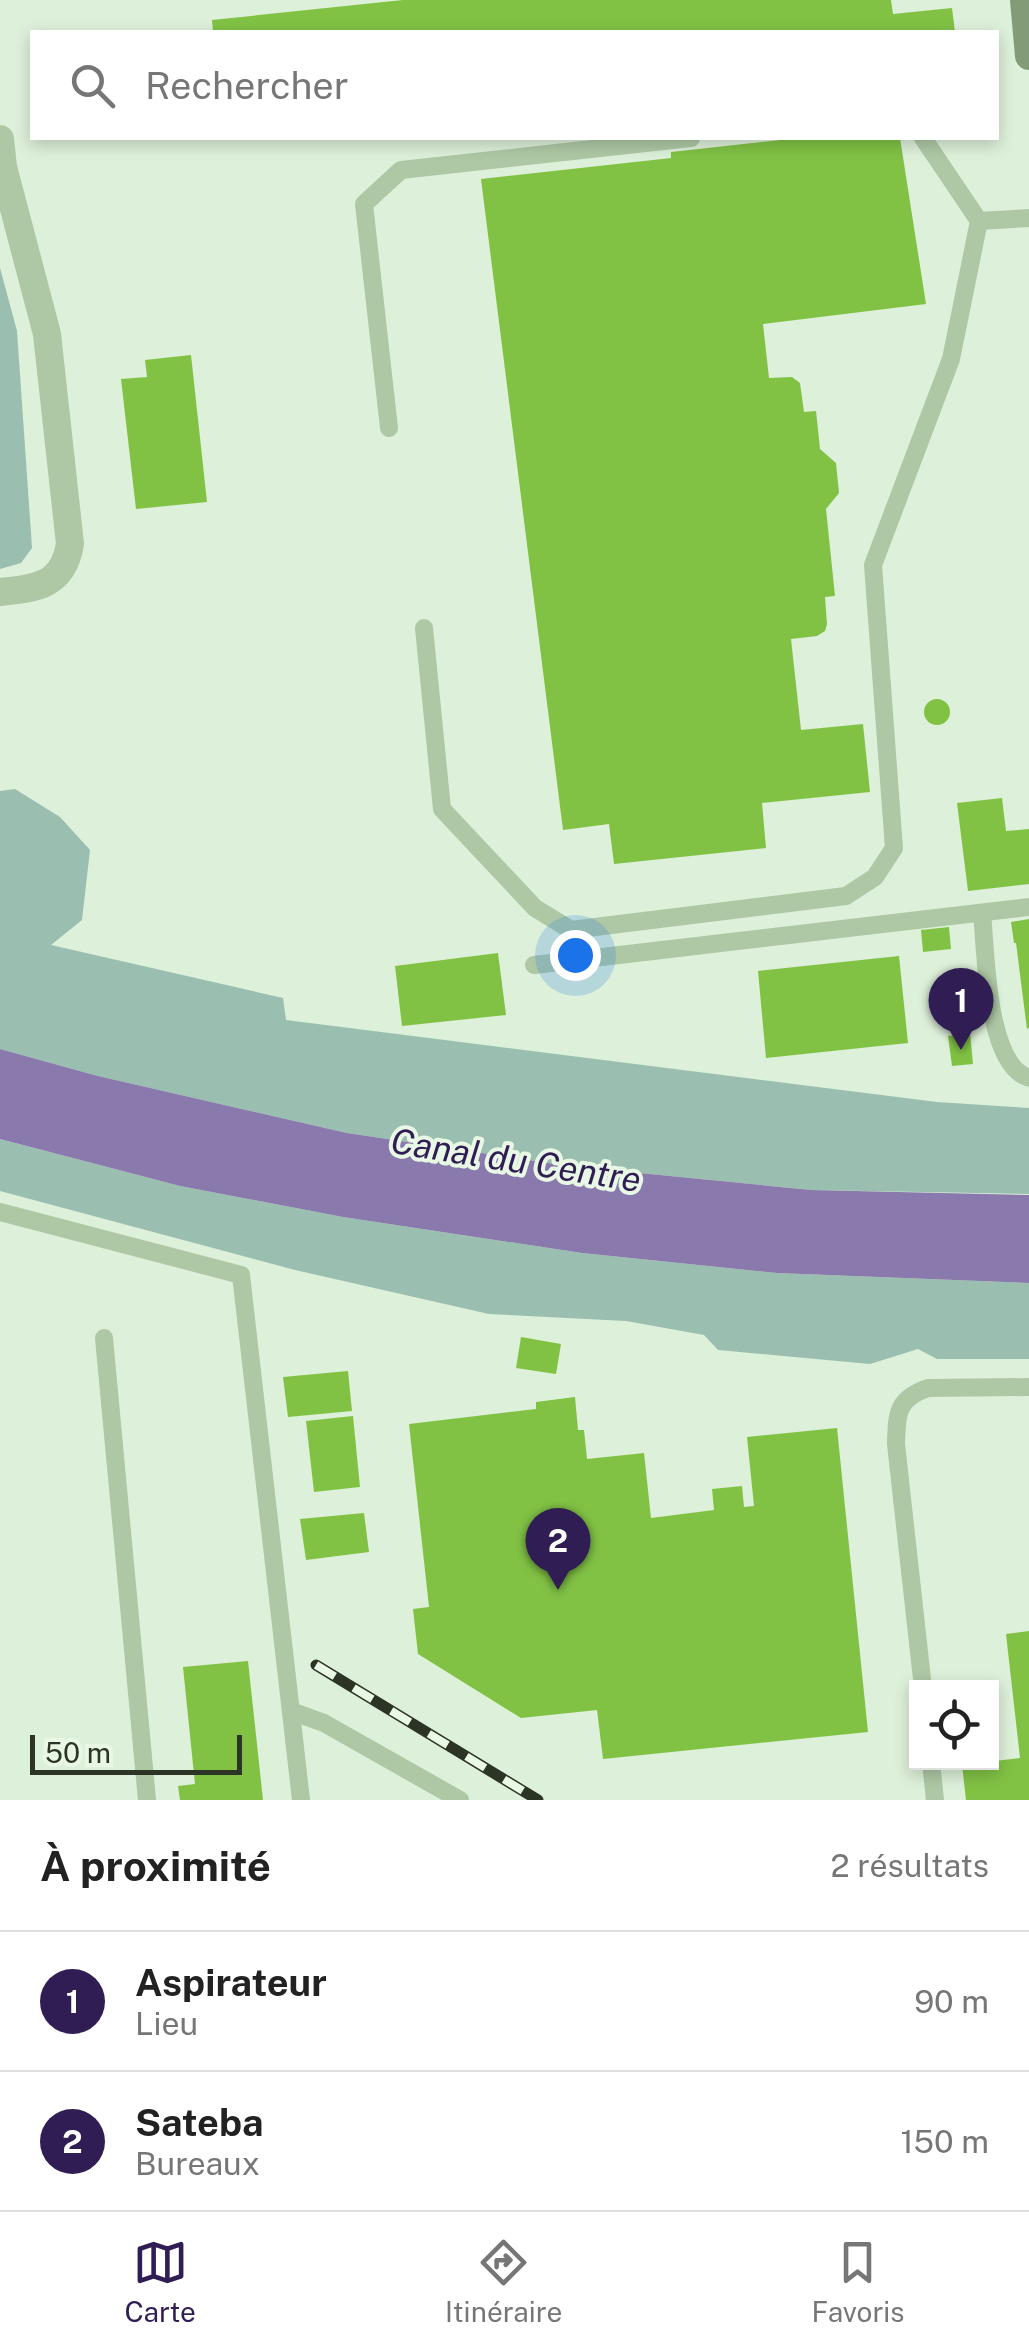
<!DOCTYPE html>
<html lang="fr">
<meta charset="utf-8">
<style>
body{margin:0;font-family:"Public Sans",sans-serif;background:#f2f2f2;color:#222}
.controls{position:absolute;right:30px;bottom:30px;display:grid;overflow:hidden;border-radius:0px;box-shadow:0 5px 15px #0003}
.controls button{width:90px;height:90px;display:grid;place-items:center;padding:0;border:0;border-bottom:2px solid #e0e0e0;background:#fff;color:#222;font:50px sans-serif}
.scale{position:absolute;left:30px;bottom:25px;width:212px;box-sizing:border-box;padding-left:10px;border:5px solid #2c3426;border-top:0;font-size:28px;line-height:35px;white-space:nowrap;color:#2c3426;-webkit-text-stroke:8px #e8f8e5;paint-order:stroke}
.you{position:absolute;left:575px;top:955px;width:35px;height:35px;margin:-25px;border:8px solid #fff;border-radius:50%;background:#1a73e8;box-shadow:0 0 0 15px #1a73e833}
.badge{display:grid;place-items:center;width:65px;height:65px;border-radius:50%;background:#301d53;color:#fff;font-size:32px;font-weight:700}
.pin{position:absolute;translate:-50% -82px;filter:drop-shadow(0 2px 5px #0008)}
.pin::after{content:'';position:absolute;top:52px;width:35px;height:30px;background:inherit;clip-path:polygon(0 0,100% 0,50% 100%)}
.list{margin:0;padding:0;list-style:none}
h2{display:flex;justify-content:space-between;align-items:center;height:130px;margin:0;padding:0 40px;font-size:42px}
h2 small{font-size:32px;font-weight:400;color:#767676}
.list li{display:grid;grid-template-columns:65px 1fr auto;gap:30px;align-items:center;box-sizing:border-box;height:140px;padding:0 40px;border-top:2px solid #e0e0e0}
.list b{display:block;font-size:38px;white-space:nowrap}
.list p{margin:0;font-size:32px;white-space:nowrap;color:#767676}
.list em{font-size:32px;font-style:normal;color:#767676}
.icon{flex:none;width:55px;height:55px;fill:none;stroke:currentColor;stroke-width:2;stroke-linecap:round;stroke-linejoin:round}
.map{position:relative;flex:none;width:1029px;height:1800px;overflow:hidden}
.search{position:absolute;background:#fff;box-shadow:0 5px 15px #0003;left:30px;right:30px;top:30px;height:110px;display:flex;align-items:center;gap:25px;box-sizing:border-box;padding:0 35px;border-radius:0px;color:#767676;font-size:38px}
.sheet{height:410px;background:#fff}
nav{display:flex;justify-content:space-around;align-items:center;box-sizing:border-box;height:140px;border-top:2px solid #e0e0e0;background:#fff;font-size:28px;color:#767676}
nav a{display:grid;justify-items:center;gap:5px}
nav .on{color:#301d53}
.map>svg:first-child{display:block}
.green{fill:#9abeb0}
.water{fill:#8979ac}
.building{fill:#81c245}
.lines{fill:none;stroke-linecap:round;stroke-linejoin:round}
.service{stroke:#aec8a5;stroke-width:18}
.minor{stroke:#aec8a5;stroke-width:28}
.secondary{stroke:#849b77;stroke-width:28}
.rail-casing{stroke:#2c3426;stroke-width:11}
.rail{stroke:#e8f8e5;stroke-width:8;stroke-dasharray:22;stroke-linecap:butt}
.labels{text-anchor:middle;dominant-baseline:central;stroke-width:8;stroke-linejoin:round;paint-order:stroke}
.water-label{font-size:35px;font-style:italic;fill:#301d53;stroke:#e8f8e5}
</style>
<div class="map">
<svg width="1029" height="1800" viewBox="0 0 1029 1800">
<rect width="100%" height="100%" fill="#ddf0d9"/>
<!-- green -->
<g class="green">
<path d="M 0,268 L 17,331 L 32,548 L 21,563 L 0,569 Z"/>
<path d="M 15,789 L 60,817 L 90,850 L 82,920 L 51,945 L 283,998 L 286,1020 L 937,1102 L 1029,1108 L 1029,1194 L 811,1190 L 568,1166 L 347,1133 L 98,1076 L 0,1049 L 0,791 Z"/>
<path d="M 0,1139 L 180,1186 L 343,1217 L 582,1253 L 777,1273 L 1029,1283 L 1029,1359 L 937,1359 L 918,1349 L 870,1364 L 718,1350 L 704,1335 L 626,1321 L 489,1314 L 295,1270 L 0,1191 Z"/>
</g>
<!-- water -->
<path class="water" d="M 0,1049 L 98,1076 L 347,1133 L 568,1166 L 811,1190 L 1029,1195 L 1029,1283 L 777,1273 L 582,1253 L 343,1217 L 180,1186 L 0,1139 Z"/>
<!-- building -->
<g class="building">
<path d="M 403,0 L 891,0 L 893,14 L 952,8 L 955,32 L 213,32 L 212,20 Z"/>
<path d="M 799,138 L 900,138 L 926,304 L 763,324 L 769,378 L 792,377 L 800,383 L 804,412 L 816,411 L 820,449 L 836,463 L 839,493 L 826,509 L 835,596 L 825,597 L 827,624 L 825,631 L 817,636 L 791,639 L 801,730 L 863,724 L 870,792 L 762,803 L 766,848 L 614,864 L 609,824 L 563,830 L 481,179 L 671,158 L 671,152 Z"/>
<path d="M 191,355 L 207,502 L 136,509 L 121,379 L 147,377 L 145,360 Z"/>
<circle cx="937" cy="712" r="13"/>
<path d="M 1002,798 L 1006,831 L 1029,829 L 1029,884 L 968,891 L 957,803 Z"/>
<path d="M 1029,919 L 1029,1028 L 1027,1029 L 1016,943 L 1014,943 L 1011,922 Z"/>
<path d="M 949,927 L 951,949 L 923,952 L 921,930 Z"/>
<path d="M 498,953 L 506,1015 L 402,1026 L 395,966 Z"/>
<path d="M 899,956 L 908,1043 L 766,1058 L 758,971 Z"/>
<path d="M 970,1033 L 973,1064 L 952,1066 L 948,1036 Z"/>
<path d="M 521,1337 L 561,1344 L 556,1374 L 516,1368 Z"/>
<path d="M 348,1371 L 352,1411 L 288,1417 L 283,1377 Z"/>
<path d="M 575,1397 L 578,1430 L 584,1430 L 587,1459 L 644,1453 L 651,1518 L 714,1510 L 712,1489 L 742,1486 L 744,1507 L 754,1506 L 747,1437 L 837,1428 L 868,1732 L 603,1759 L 597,1710 L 521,1718 L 418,1654 L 413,1609 L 429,1607 L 409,1424 L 536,1409 L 536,1402 Z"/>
<path d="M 353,1416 L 360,1487 L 314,1492 L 306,1421 Z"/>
<path d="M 364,1513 L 369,1552 L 306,1560 L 300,1519 Z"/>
<path d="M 1029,1631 L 1029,1800 L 966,1800 L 962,1765 L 1020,1758 L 1006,1634 Z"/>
<path d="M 248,1661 L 263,1800 L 180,1800 L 178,1786 L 195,1784 L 183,1667 Z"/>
</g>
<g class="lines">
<!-- service -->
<g class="service">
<path d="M 979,221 L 1029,218"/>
<path d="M 389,428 L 364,204 L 401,170 L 691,138"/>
<path d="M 424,628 L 442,809 L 535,908 L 571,930 L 846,896 L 875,877 L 894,848 L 873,565 L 951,359 L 979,221 L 923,138"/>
<path d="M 982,913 C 986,951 986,1065 1029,1078"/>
<path d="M 534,965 L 1029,907"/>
<path d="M 0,1212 L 241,1275 L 301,1800"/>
<path d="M 104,1338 L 147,1800"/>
<path d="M 923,1688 L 896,1444 C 897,1414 896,1399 928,1388 L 1029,1387"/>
<path d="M 291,1711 L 324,1723 L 460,1800"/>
<path d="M 931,1762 L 935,1800"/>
</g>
<!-- minor -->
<path class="minor" d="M 0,139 L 3,167 L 47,334 L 70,544 C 63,586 37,588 0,592"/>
<!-- secondary -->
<path class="secondary" d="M 1024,0 L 1029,56"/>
<!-- rail casing -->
<g class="rail-casing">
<path id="rail" d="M 316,1665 L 538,1800"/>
</g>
<!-- rail -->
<use href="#rail" class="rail"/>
</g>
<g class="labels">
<!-- water labels -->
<g class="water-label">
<text transform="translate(516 1160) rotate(9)">Canal du Centre</text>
</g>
</g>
</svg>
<div class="controls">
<button><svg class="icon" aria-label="locate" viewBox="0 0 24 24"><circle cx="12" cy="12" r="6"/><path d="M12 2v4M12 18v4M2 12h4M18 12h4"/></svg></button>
</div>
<div class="scale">50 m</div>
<div class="you"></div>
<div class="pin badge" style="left:961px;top:1050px">1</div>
<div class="pin badge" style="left:558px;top:1590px">2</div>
<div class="search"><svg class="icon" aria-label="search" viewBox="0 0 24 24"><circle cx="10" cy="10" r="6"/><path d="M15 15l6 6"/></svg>Rechercher</div>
</div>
<section class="sheet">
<h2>À proximité<small>2 résultats</small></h2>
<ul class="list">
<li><span class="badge">1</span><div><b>Aspirateur</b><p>Lieu</p></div><em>90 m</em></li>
<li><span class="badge">2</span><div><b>Sateba</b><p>Bureaux</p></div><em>150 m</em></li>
</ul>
</section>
<nav>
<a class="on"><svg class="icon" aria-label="map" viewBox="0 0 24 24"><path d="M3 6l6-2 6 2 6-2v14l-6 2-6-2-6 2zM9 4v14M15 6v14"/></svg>Carte</a>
<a><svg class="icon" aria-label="directions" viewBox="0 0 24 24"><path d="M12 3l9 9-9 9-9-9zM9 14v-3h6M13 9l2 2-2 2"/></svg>Itinéraire</a>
<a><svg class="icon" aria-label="saved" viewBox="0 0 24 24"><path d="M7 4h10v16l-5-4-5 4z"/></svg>Favoris</a>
</nav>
